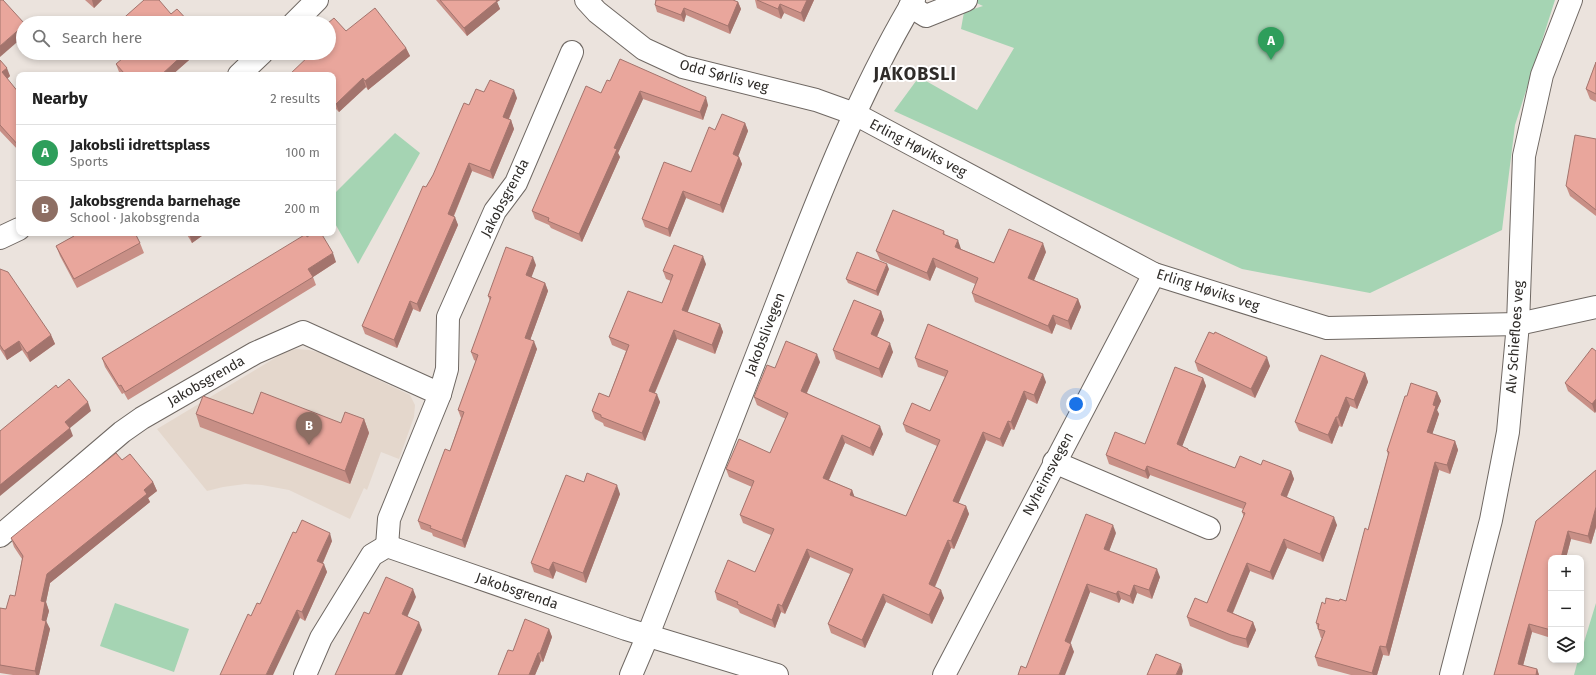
<!DOCTYPE html>
<meta charset="utf-8">
<style>
body{margin:0;font-family:"Fira Sans",sans-serif;background:#f6f6f6;color:#222}
.controls{position:absolute;right:12px;bottom:12px;display:grid;overflow:hidden;border-radius:8px;box-shadow:0 2px 6px #0003}
.controls button{width:36px;height:36px;display:grid;place-items:center;padding:0;border:0;border-bottom:1px solid #e0e0e0;background:#fff;color:#222;font:20px sans-serif}
.you{position:absolute;left:1076px;top:404px;width:14px;height:14px;margin:-10px;border:3px solid #fff;border-radius:50%;background:#1a73e8;box-shadow:0 0 0 6px #1a73e833}
.badge{display:grid;place-items:center;width:26px;height:26px;border-radius:50%;background:#762c9f;color:#fff;font-size:13px;font-weight:700}
.pin{position:absolute;translate:-50% -33px;filter:drop-shadow(0 1px 2px #0008)}
.pin::after{content:'';position:absolute;top:21px;width:14px;height:12px;background:inherit;clip-path:polygon(0 0,100% 0,50% 100%)}
.list{margin:0;padding:0;list-style:none}
h2{display:flex;justify-content:space-between;align-items:center;height:52px;margin:0;padding:0 16px;font-size:17px}
h2 small{font-size:13px;font-weight:400;color:#767676}
.list li{display:grid;grid-template-columns:26px 1fr auto;gap:12px;align-items:center;box-sizing:border-box;height:56px;padding:0 16px;border-top:1px solid #e0e0e0}
.list b{display:block;font-size:15px;white-space:nowrap}
.list p{margin:0;font-size:13px;white-space:nowrap;color:#767676}
.list em{font-size:13px;font-style:normal;color:#767676}
.icon{flex:none;width:22px;height:22px;fill:none;stroke:currentColor;stroke-width:2;stroke-linecap:round;stroke-linejoin:round}
.map{position:relative;flex:none;width:1596px;height:675px;overflow:hidden}
.search{position:absolute;background:#fff;box-shadow:0 2px 6px #0003;left:16px;top:16px;width:320px;height:44px;display:flex;align-items:center;gap:10px;box-sizing:border-box;padding:0 14px;border-radius:22px;color:#767676;font-size:15px}
.panel{position:absolute;background:#fff;box-shadow:0 2px 6px #0003;left:16px;top:72px;width:320px;height:164px;border-radius:8px}
.map>svg:first-child{display:block}
.built{fill:#e4d7cc}
.green{fill:#a5d4b3}
.lines{fill:none;stroke-linecap:round;stroke-linejoin:round}
.minor-casing{stroke:#6f6863;stroke-width:24}
.minor{stroke:#fff;stroke-width:22}
.wall{fill:#c88f86}
.shaded-wall{fill:#a3746d}
.building{fill:#e9a69c;stroke:#a3746d}
.labels{text-anchor:middle;dominant-baseline:central;stroke-width:4;stroke-linejoin:round;paint-order:stroke}
.street-label{font-size:14px;fill:#2f2c29;stroke:#fff}
.district-label{font-size:18px;font-weight:bold;letter-spacing:1px;fill:#2f2c29;stroke:#fff}
</style>
<div class="map">
<svg width="1596" height="675" viewBox="0 0 1596 675">
<rect width="100%" height="100%" fill="#ebe3dd"/>
<!-- built -->
<path class="built" d="M 296,349 L 309,350 L 322,353 L 410,395 L 415,405 L 414,417 L 399,459 L 381,452 L 367,490 L 364,488 L 350,519 L 289,490 L 262,485 L 245,484 L 223,487 L 207,491 L 157,429 L 285,352 Z"/>
<!-- green -->
<g class="green">
<path d="M 970,0 L 1555,0 L 1515,125 L 1502,230 L 1370,293 L 1242,269 L 894,111 L 919,77 L 977,110 L 1014,48 L 961,29 L 964,12 L 983,6 Z"/>
<path d="M 395,133 L 420,153 L 358,264 L 333,220 L 333,195 Z"/>
<path d="M 115,603 L 189,629 L 174,672 L 100,646 Z"/>
<path d="M 1596,603 L 1596,675 L 1574,675 L 1578,660 L 1581,660 L 1581,652 Z"/>
</g>
<g class="lines">
<!-- minor casing -->
<g class="minor-casing">
<g id="minor">
<path d="M 586,0 L 597,12 L 644,49 L 683,67 L 816,100 L 855,114 L 1154,274 L 1327,328 L 1518,324 L 1596,307"/>
<path d="M 910,6 L 926,16 L 966,0"/>
<path d="M 294,23 L 317,0"/>
<path d="M 239,75 L 262,53"/>
<path d="M 0,238 L 19,229"/>
<path d="M 440,394 L 447,369 L 448,317 L 495,211 L 516,183 L 572,52"/>
<path d="M 1054,462 L 1209,528"/>
<path d="M 0,536 L 122,432 L 142,418 L 255,353 L 303,332 L 440,394 L 389,519 L 387,546"/>
<path d="M 387,546 L 626,629 L 777,675"/>
<path d="M 305,675 L 321,638 L 372,555 L 387,546"/>
<path d="M 631,675 L 648,635 C 688,530 730,425 771,319 C 813,211 854,101 914,0"/>
<path d="M 944,675 L 1154,274"/>
<path d="M 1451,675 L 1491,520 L 1508,432 L 1518,324 L 1524,156 L 1542,75 L 1571,0"/>
</g>
</g>
<!-- minor -->
<use href="#minor" class="minor"/>
</g>
<!-- wall -->
<g class="wall">
<path d="M 85,0 L 102,0 L 94,8 Z"/>
<path d="M 436,0 L 500,0 L 497,2 L 500,9 L 467,36 Z"/>
<path d="M 655,0 L 733,0 L 738,2 L 741,9 L 730,34 L 686,15 L 684,22 L 657,12 L 655,5 L 656,1 Z"/>
<path d="M 755,0 L 814,0 L 804,22 L 784,13 L 781,19 L 757,8 Z"/>
<path d="M 346,31 L 406,48 L 410,56 L 368,90 L 366,87 L 339,112 L 336,109 L 333,112 L 333,75 Z"/>
<path d="M 197,53 L 172,75 L 122,75 L 119,72 L 116,64 Z"/>
<path d="M 0,60 L 10,76 L 7,79 L 19,93 L 19,151 L 0,131 Z"/>
<path d="M 1596,62 L 1596,102 L 1590,99 L 1586,89 Z"/>
<path d="M 610,81 L 708,105 L 703,120 L 643,99 L 618,153 L 620,157 L 582,242 L 551,228 L 549,225 L 535,219 L 532,211 L 601,93 Z"/>
<path d="M 484,92 L 517,98 L 509,119 L 511,120 L 514,129 L 493,179 L 472,171 L 454,216 L 458,225 L 420,312 L 413,309 L 397,348 L 365,334 L 362,326 L 426,187 Z"/>
<path d="M 745,123 L 748,131 L 738,156 L 739,157 L 742,164 L 723,213 L 686,198 L 670,237 L 645,227 L 642,219 L 691,172 L 715,130 Z"/>
<path d="M 1596,139 L 1596,216 L 1570,196 L 1566,186 Z"/>
<path d="M 944,231 L 945,235 L 961,249 L 994,263 L 1046,252 L 1034,280 L 1078,299 L 1081,307 L 1071,330 L 1056,324 L 1052,334 L 975,302 L 972,293 L 975,284 L 936,267 L 930,281 L 880,260 L 876,251 Z"/>
<path d="M 72,233 L 135,233 L 140,243 L 144,253 L 77,288 L 60,256 L 56,246 L 73,237 Z"/>
<path d="M 186,233 L 206,233 L 192,243 Z"/>
<path d="M 307,237 L 336,262 L 313,277 L 316,285 L 128,400 L 124,393 L 122,394 L 105,367 L 102,358 Z"/>
<path d="M 706,264 L 687,312 L 720,324 L 723,332 L 715,354 L 677,339 L 655,393 L 660,402 L 645,441 L 604,426 L 603,423 L 595,419 L 592,411 L 609,397 L 626,351 L 612,345 L 609,337 L 662,303 L 671,281 L 666,279 L 663,271 Z"/>
<path d="M 536,265 L 531,277 L 545,283 L 548,291 L 530,340 L 537,349 L 465,548 L 433,536 L 432,533 L 421,529 L 418,521 L 450,451 L 461,418 L 458,410 L 476,361 L 474,360 L 471,352 L 490,301 L 488,296 Z"/>
<path d="M 0,269 L 51,335 L 55,344 L 30,362 L 22,350 L 7,360 L 0,349 Z"/>
<path d="M 889,269 L 878,296 L 848,283 L 846,279 Z"/>
<path d="M 881,311 L 884,320 L 877,337 L 893,352 L 882,378 L 836,359 L 833,350 Z"/>
<path d="M 1596,351 L 1596,411 L 1595,413 L 1568,391 L 1565,383 Z"/>
<path d="M 915,358 L 1046,382 L 1037,404 L 1027,399 L 1014,430 L 1011,429 L 1003,447 L 986,440 L 958,503 L 966,506 L 969,514 L 954,549 L 951,548 L 935,587 L 944,598 L 932,624 L 886,602 L 865,648 L 831,633 L 828,624 L 850,574 L 810,557 L 785,614 L 781,612 L 775,628 L 740,613 L 738,609 L 717,600 L 715,592 L 755,572 L 771,535 L 743,523 L 740,515 L 752,487 L 729,477 L 726,469 L 770,453 L 786,419 L 757,405 L 754,397 L 775,368 L 820,362 L 807,393 L 883,434 L 873,456 L 845,443 L 829,480 L 852,490 L 854,497 L 906,516 L 937,446 L 906,432 L 903,424 L 930,411 L 945,377 L 918,367 Z"/>
<path d="M 1195,362 L 1270,366 L 1255,398 L 1198,371 Z"/>
<path d="M 1365,373 L 1368,382 L 1357,409 L 1350,406 L 1342,427 L 1339,426 L 1332,444 L 1299,431 L 1295,422 Z"/>
<path d="M 1203,378 L 1206,386 L 1182,446 L 1188,449 L 1189,451 L 1235,468 L 1261,465 L 1291,471 L 1294,479 L 1287,497 L 1337,525 L 1323,562 L 1287,548 L 1273,580 L 1250,571 L 1233,613 L 1253,622 L 1256,630 L 1248,648 L 1234,644 L 1190,626 L 1187,617 L 1207,603 L 1244,517 L 1242,512 L 1243,509 L 1150,475 L 1148,479 L 1109,464 L 1106,455 L 1145,444 Z"/>
<path d="M 1437,392 L 1441,401 L 1437,410 L 1439,414 L 1432,434 L 1455,441 L 1458,450 L 1450,474 L 1439,470 L 1389,656 L 1383,655 L 1377,675 L 1351,675 L 1318,666 L 1315,657 L 1322,638 L 1321,638 L 1316,623 L 1325,604 L 1346,601 L 1368,530 L 1388,455 L 1387,451 L 1407,396 Z"/>
<path d="M 196,414 L 253,414 L 341,423 L 364,419 L 369,433 L 350,484 L 200,427 Z"/>
<path d="M 122,460 L 153,482 L 157,491 L 148,498 L 150,502 L 50,583 L 46,602 L 49,611 L 46,621 L 50,629 L 39,675 L 13,675 L 0,673 L 0,608 L 6,609 L 15,596 L 22,559 L 14,547 L 11,538 Z"/>
<path d="M 1596,470 L 1596,527 L 1591,544 L 1571,539 L 1566,558 L 1551,558 L 1551,638 L 1532,632 L 1523,666 L 1537,669 L 1539,675 L 1494,675 L 1536,521 Z"/>
<path d="M 584,482 L 620,494 L 586,583 L 556,571 L 553,579 L 534,572 L 531,563 Z"/>
<path d="M 296,533 L 332,541 L 323,563 L 327,572 L 305,621 L 300,618 L 251,616 L 260,604 Z"/>
<path d="M 1116,533 L 1109,551 L 1160,577 L 1152,599 L 1137,593 L 1133,604 L 1121,599 L 1119,603 L 1090,592 L 1070,643 L 1074,652 L 1026,668 Z"/>
<path d="M 549,629 L 552,637 L 543,662 L 541,661 L 535,675 L 498,675 Z"/>
</g>
<!-- shaded-wall -->
<g class="shaded-wall">
<path d="M 92,0 L 102,0 L 94,8 Z"/>
<path d="M 494,0 L 500,0 L 497,2 L 500,9 L 467,36 L 464,28 Z"/>
<path d="M 807,0 L 814,0 L 804,22 L 801,13 Z"/>
<path d="M 738,2 L 741,9 L 730,34 L 728,26 Z"/>
<path d="M 780,4 L 784,13 L 781,19 L 778,9 Z"/>
<path d="M 684,8 L 686,15 L 684,22 L 681,15 Z"/>
<path d="M 23,26 L 23,37 L 0,57 L 0,46 Z"/>
<path d="M 406,48 L 410,56 L 368,90 L 365,81 Z"/>
<path d="M 185,53 L 197,53 L 172,75 L 161,75 Z"/>
<path d="M 7,68 L 10,76 L 5,81 L 2,72 Z"/>
<path d="M 363,78 L 366,87 L 339,112 L 336,104 Z"/>
<path d="M 514,90 L 517,98 L 506,125 L 503,117 Z"/>
<path d="M 640,91 L 643,99 L 618,153 L 620,157 L 582,242 L 579,234 L 614,148 Z"/>
<path d="M 706,97 L 708,105 L 703,120 L 700,112 Z"/>
<path d="M 333,101 L 336,109 L 333,112 Z"/>
<path d="M 511,120 L 514,129 L 493,179 L 490,171 Z"/>
<path d="M 745,123 L 748,131 L 736,162 L 733,154 Z"/>
<path d="M 739,157 L 742,164 L 723,213 L 720,205 Z"/>
<path d="M 469,163 L 472,171 L 451,222 L 448,214 Z"/>
<path d="M 683,191 L 686,198 L 670,237 L 668,229 Z"/>
<path d="M 455,217 L 458,225 L 420,312 L 417,304 Z"/>
<path d="M 189,233 L 206,233 L 192,243 Z"/>
<path d="M 958,240 L 961,249 L 958,256 L 955,247 Z"/>
<path d="M 1043,243 L 1046,252 L 1031,287 L 1028,278 Z"/>
<path d="M 333,253 L 336,262 L 313,277 L 308,269 Z"/>
<path d="M 703,256 L 706,264 L 685,319 L 682,310 Z"/>
<path d="M 533,257 L 536,265 L 529,284 L 526,275 Z"/>
<path d="M 933,258 L 936,267 L 930,281 L 927,273 Z"/>
<path d="M 887,264 L 889,269 L 878,296 L 876,291 Z"/>
<path d="M 545,283 L 548,291 L 528,346 L 525,338 Z"/>
<path d="M 1078,299 L 1081,307 L 1071,330 L 1068,321 Z"/>
<path d="M 410,301 L 413,309 L 397,348 L 394,340 Z"/>
<path d="M 881,311 L 884,320 L 874,343 L 871,334 Z"/>
<path d="M 1053,315 L 1056,324 L 1052,334 L 1048,326 Z"/>
<path d="M 720,324 L 723,332 L 715,354 L 712,345 Z"/>
<path d="M 674,330 L 677,339 L 652,399 L 649,391 Z"/>
<path d="M 51,335 L 55,344 L 30,362 L 27,353 Z"/>
<path d="M 19,341 L 22,350 L 7,360 L 4,351 Z"/>
<path d="M 534,341 L 537,349 L 465,548 L 462,540 Z"/>
<path d="M 890,343 L 893,352 L 882,378 L 879,369 Z"/>
<path d="M 817,354 L 820,362 L 804,399 L 801,391 Z"/>
<path d="M 1267,357 L 1270,366 L 1255,398 L 1251,389 Z"/>
<path d="M 1365,373 L 1368,382 L 1357,409 L 1354,400 Z"/>
<path d="M 1043,374 L 1046,382 L 1037,404 L 1034,395 Z"/>
<path d="M 1203,378 L 1206,386 L 1180,452 L 1177,444 Z"/>
<path d="M 1024,391 L 1027,399 L 1014,430 L 1011,422 Z"/>
<path d="M 1437,392 L 1441,401 L 1437,410 L 1439,414 L 1430,441 L 1427,432 L 1433,405 Z"/>
<path d="M 657,394 L 660,402 L 645,441 L 642,433 Z"/>
<path d="M 1346,397 L 1350,406 L 1342,427 L 1338,417 Z"/>
<path d="M 1596,399 L 1596,411 L 1595,413 L 1592,404 Z"/>
<path d="M 88,402 L 91,411 L 70,428 L 73,436 L 0,496 L 0,485 L 65,422 Z"/>
<path d="M 1336,417 L 1339,426 L 1332,444 L 1328,435 Z"/>
<path d="M 364,419 L 369,433 L 350,484 L 345,471 Z"/>
<path d="M 1008,421 L 1011,429 L 1003,447 L 1000,439 Z"/>
<path d="M 880,426 L 883,434 L 873,456 L 870,448 Z"/>
<path d="M 983,432 L 986,440 L 956,509 L 953,501 Z"/>
<path d="M 842,435 L 845,443 L 826,486 L 823,478 Z"/>
<path d="M 1455,441 L 1458,450 L 1450,474 L 1447,465 Z"/>
<path d="M 1435,462 L 1439,470 L 1389,656 L 1386,647 Z"/>
<path d="M 1147,466 L 1150,475 L 1148,479 L 1145,471 Z"/>
<path d="M 1291,471 L 1294,479 L 1284,503 L 1281,495 Z"/>
<path d="M 153,482 L 157,491 L 148,498 L 150,502 L 50,583 L 46,602 L 49,611 L 45,626 L 46,621 L 50,629 L 39,675 L 36,675 L 35,671 L 42,620 L 41,601 L 47,574 Z"/>
<path d="M 617,485 L 620,494 L 586,583 L 583,573 Z"/>
<path d="M 852,490 L 855,498 L 850,495 Z"/>
<path d="M 966,506 L 969,514 L 954,549 L 951,541 Z"/>
<path d="M 1596,507 L 1596,527 L 1591,544 L 1588,536 Z"/>
<path d="M 1334,517 L 1337,525 L 1323,562 L 1320,554 Z"/>
<path d="M 1113,525 L 1116,533 L 1107,557 L 1104,549 Z"/>
<path d="M 1568,531 L 1571,539 L 1566,558 L 1561,558 Z"/>
<path d="M 330,533 L 332,541 L 320,569 L 317,561 Z"/>
<path d="M 1284,539 L 1287,548 L 1273,580 L 1270,572 Z"/>
<path d="M 948,540 L 951,548 L 932,593 L 929,584 Z"/>
<path d="M 807,549 L 810,557 L 785,614 L 782,606 Z"/>
<path d="M 553,562 L 556,571 L 553,579 L 549,570 Z"/>
<path d="M 1247,563 L 1250,571 L 1230,619 L 1227,611 Z"/>
<path d="M 324,564 L 327,572 L 305,621 L 302,612 Z"/>
<path d="M 1157,569 L 1160,577 L 1152,599 L 1149,590 Z"/>
<path d="M 1087,584 L 1090,592 L 1068,650 L 1065,641 Z"/>
<path d="M 1134,585 L 1137,593 L 1133,604 L 1130,596 Z"/>
<path d="M 413,589 L 416,597 L 405,622 L 402,614 Z"/>
<path d="M 941,590 L 944,598 L 932,624 L 929,615 Z"/>
<path d="M 1118,591 L 1121,599 L 1119,603 L 1116,594 Z"/>
<path d="M 883,594 L 886,602 L 865,648 L 862,640 Z"/>
<path d="M 778,604 L 781,612 L 775,628 L 772,620 Z"/>
<path d="M 297,610 L 300,618 L 273,675 L 266,675 Z"/>
<path d="M 419,622 L 422,630 L 402,675 L 395,675 Z"/>
<path d="M 1253,622 L 1256,630 L 1248,648 L 1246,639 Z"/>
<path d="M 1529,624 L 1532,632 L 1521,673 L 1518,664 Z"/>
<path d="M 549,629 L 552,637 L 543,662 L 540,653 Z"/>
<path d="M 1071,644 L 1074,652 L 1065,675 L 1059,675 Z"/>
<path d="M 1380,646 L 1383,655 L 1377,675 L 1373,675 L 1372,673 Z"/>
<path d="M 538,653 L 541,661 L 535,675 L 529,675 Z"/>
<path d="M 1181,664 L 1183,671 L 1182,675 L 1176,675 Z"/>
<path d="M 1537,669 L 1539,675 L 1536,675 Z"/>
</g>
<!-- building -->
<g class="building">
<path d="M 0,0 L 3,0 L 24,23 L 23,23 L 23,26 L 0,46 Z"/>
<path d="M 144,0 L 159,0 L 171,14 L 177,9 L 190,23 L 118,23 Z"/>
<path d="M 440,0 L 496,0 L 497,1 L 464,28 Z"/>
<path d="M 656,0 L 733,0 L 738,2 L 728,26 L 684,8 L 681,15 L 655,5 Z"/>
<path d="M 757,0 L 807,0 L 801,13 L 780,4 L 778,9 Z"/>
<path d="M 375,8 L 406,48 L 365,81 L 363,78 L 336,104 L 333,101 L 333,75 L 289,75 L 312,53 L 329,53 L 329,23 L 328,23 L 334,18 L 346,31 Z"/>
<path d="M 129,53 L 185,53 L 161,75 L 122,75 L 124,73 L 116,64 Z"/>
<path d="M 620,59 L 706,97 L 700,112 L 640,91 L 614,148 L 617,149 L 579,234 L 548,221 L 549,218 L 532,211 L 586,86 L 601,93 L 607,80 L 610,81 Z"/>
<path d="M 0,60 L 7,68 L 2,72 L 19,93 L 19,146 L 0,125 Z"/>
<path d="M 1596,62 L 1596,94 L 1586,89 Z"/>
<path d="M 490,80 L 514,90 L 503,117 L 511,120 L 490,171 L 469,163 L 448,214 L 455,217 L 417,304 L 410,301 L 394,340 L 362,326 L 423,186 L 426,187 L 433,175 L 464,103 L 469,105 L 476,89 L 484,92 Z"/>
<path d="M 722,114 L 745,123 L 733,154 L 739,157 L 720,205 L 683,191 L 668,229 L 642,219 L 664,162 L 691,172 L 709,127 L 715,130 Z"/>
<path d="M 1575,135 L 1596,139 L 1596,210 L 1566,186 Z"/>
<path d="M 893,210 L 944,231 L 943,234 L 958,240 L 955,247 L 994,263 L 1009,229 L 1043,243 L 1028,278 L 1078,299 L 1068,321 L 1053,315 L 1048,326 L 972,293 L 978,278 L 933,258 L 927,273 L 876,251 Z"/>
<path d="M 73,233 L 135,233 L 140,243 L 74,279 L 56,246 L 74,236 Z"/>
<path d="M 313,233 L 321,233 L 333,253 L 308,269 L 313,277 L 125,392 L 121,385 L 119,386 L 102,358 L 306,234 L 307,237 Z"/>
<path d="M 674,245 L 703,256 L 682,310 L 720,324 L 712,345 L 674,330 L 649,391 L 657,394 L 642,433 L 601,417 L 601,415 L 592,411 L 599,393 L 609,397 L 629,345 L 609,337 L 628,291 L 662,303 L 673,275 L 663,271 Z"/>
<path d="M 506,247 L 533,257 L 526,275 L 545,283 L 525,338 L 534,341 L 462,540 L 430,528 L 431,526 L 418,521 L 445,449 L 450,451 L 464,412 L 458,410 L 478,355 L 471,352 L 491,297 L 488,296 Z"/>
<path d="M 857,252 L 887,264 L 876,291 L 846,279 Z"/>
<path d="M 0,269 L 8,272 L 51,335 L 27,353 L 19,341 L 4,351 L 0,345 Z"/>
<path d="M 854,300 L 881,311 L 871,334 L 890,343 L 879,369 L 833,350 Z"/>
<path d="M 928,324 L 1043,374 L 1034,395 L 1024,391 L 1011,422 L 1008,421 L 1000,439 L 983,432 L 953,501 L 966,506 L 951,541 L 948,540 L 929,584 L 941,590 L 929,615 L 883,594 L 862,640 L 828,624 L 853,569 L 807,549 L 782,606 L 778,604 L 772,620 L 737,604 L 738,602 L 715,592 L 728,560 L 755,572 L 774,529 L 740,515 L 754,481 L 726,469 L 739,439 L 770,453 L 788,413 L 754,397 L 767,365 L 775,368 L 786,341 L 817,354 L 801,391 L 880,426 L 870,448 L 842,435 L 823,478 L 852,490 L 850,495 L 906,516 L 940,440 L 903,424 L 912,403 L 930,411 L 948,371 L 915,358 Z"/>
<path d="M 1209,332 L 1214,334 L 1215,332 L 1267,357 L 1251,389 L 1195,362 Z"/>
<path d="M 1592,348 L 1596,351 L 1596,399 L 1592,404 L 1565,383 Z"/>
<path d="M 1321,355 L 1365,373 L 1354,400 L 1346,397 L 1338,417 L 1336,417 L 1328,435 L 1295,422 Z"/>
<path d="M 1175,367 L 1203,378 L 1177,444 L 1188,449 L 1188,450 L 1235,468 L 1240,456 L 1261,465 L 1263,460 L 1291,471 L 1281,495 L 1334,517 L 1320,554 L 1284,539 L 1270,572 L 1247,563 L 1227,611 L 1253,622 L 1246,639 L 1231,635 L 1187,617 L 1195,598 L 1207,603 L 1245,513 L 1242,512 L 1246,503 L 1147,466 L 1145,471 L 1106,455 L 1115,432 L 1145,444 Z"/>
<path d="M 69,379 L 88,402 L 65,422 L 70,428 L 0,485 L 0,431 L 56,385 L 58,388 Z"/>
<path d="M 1411,383 L 1437,392 L 1433,405 L 1436,406 L 1427,432 L 1455,441 L 1447,465 L 1435,462 L 1386,647 L 1380,646 L 1372,673 L 1315,657 L 1325,631 L 1318,629 L 1319,624 L 1316,623 L 1322,602 L 1325,604 L 1326,598 L 1339,601 L 1340,599 L 1346,601 L 1365,528 L 1368,530 L 1389,452 L 1387,451 L 1405,396 L 1407,396 Z"/>
<path d="M 261,392 L 341,423 L 345,412 L 364,419 L 345,471 L 196,414 L 203,396 L 253,414 Z"/>
<path d="M 116,453 L 122,460 L 130,454 L 153,482 L 144,490 L 147,494 L 47,574 L 41,601 L 45,602 L 42,620 L 46,621 L 35,671 L 0,665 L 0,608 L 6,609 L 10,595 L 15,596 L 23,556 L 11,538 Z"/>
<path d="M 1596,470 L 1596,507 L 1588,536 L 1568,531 L 1561,558 L 1551,558 L 1551,630 L 1529,624 L 1518,664 L 1537,669 L 1536,675 L 1494,675 L 1536,521 Z"/>
<path d="M 587,473 L 617,485 L 583,573 L 553,562 L 549,570 L 531,563 L 566,475 L 584,482 Z"/>
<path d="M 1086,514 L 1113,525 L 1104,549 L 1157,569 L 1149,590 L 1134,585 L 1130,596 L 1118,591 L 1116,594 L 1087,584 L 1065,641 L 1071,644 L 1059,675 L 1018,675 L 1021,666 L 1026,668 Z"/>
<path d="M 302,520 L 330,533 L 317,561 L 324,564 L 302,612 L 297,610 L 266,675 L 220,675 L 248,614 L 251,616 L 257,603 L 260,604 L 293,532 L 296,533 Z"/>
<path d="M 386,577 L 413,589 L 402,614 L 419,622 L 395,675 L 335,675 L 364,612 L 369,614 Z"/>
<path d="M 525,619 L 549,629 L 540,653 L 538,653 L 529,675 L 498,675 L 508,650 L 513,651 Z"/>
<path d="M 1156,654 L 1181,664 L 1176,675 L 1147,675 Z"/>
</g>
<g class="labels">
<!-- street labels -->
<g class="street-label">
<text transform="translate(724 76) rotate(15)">Odd Sørlis veg</text>
<text transform="translate(918 148) rotate(28)">Erling Høviks veg</text>
<text transform="translate(505 198) rotate(-62)">Jakobsgrenda</text>
<text transform="translate(1208 290) rotate(18)">Erling Høviks veg</text>
<text transform="translate(765 334) rotate(-69)">Jakobslivegen</text>
<text transform="translate(1515 337) rotate(-86)">Alv Schiefloes veg</text>
<text transform="translate(206 381) rotate(-30)">Jakobsgrenda</text>
<text transform="translate(1048 474) rotate(-62)">Nyheimsvegen</text>
<text transform="translate(517 591) rotate(19)">Jakobsgrenda</text>
</g>
<!-- district labels -->
<g class="district-label">
<text x="915" y="74">JAKOBSLI</text>
</g>
</g>
</svg>
<div class="controls">
<button>+</button>
<button>−</button>
<button><svg class="icon" aria-label="layers" viewBox="0 0 24 24"><path d="M12 4l9 5-9 5-9-5zM3 14l9 5 9-5"/></svg></button>
</div>
<div class="you"></div>
<div class="pin badge" style="left:1271px;top:60px;background:#2e9e5b">A</div>
<div class="pin badge" style="left:309px;top:445px;background:#8d6e63">B</div>
<div class="search"><svg class="icon" aria-label="search" viewBox="0 0 24 24"><circle cx="10" cy="10" r="6"/><path d="M15 15l6 6"/></svg>Search here</div>
<section class="panel">
<h2>Nearby<small>2 results</small></h2>
<ul class="list">
<li><span class="badge" style="background:#2e9e5b">A</span><div><b>Jakobsli idrettsplass</b><p>Sports</p></div><em>100 m</em></li>
<li><span class="badge" style="background:#8d6e63">B</span><div><b>Jakobsgrenda barnehage</b><p>School · Jakobsgrenda</p></div><em>200 m</em></li>
</ul>
</section>
</div>
